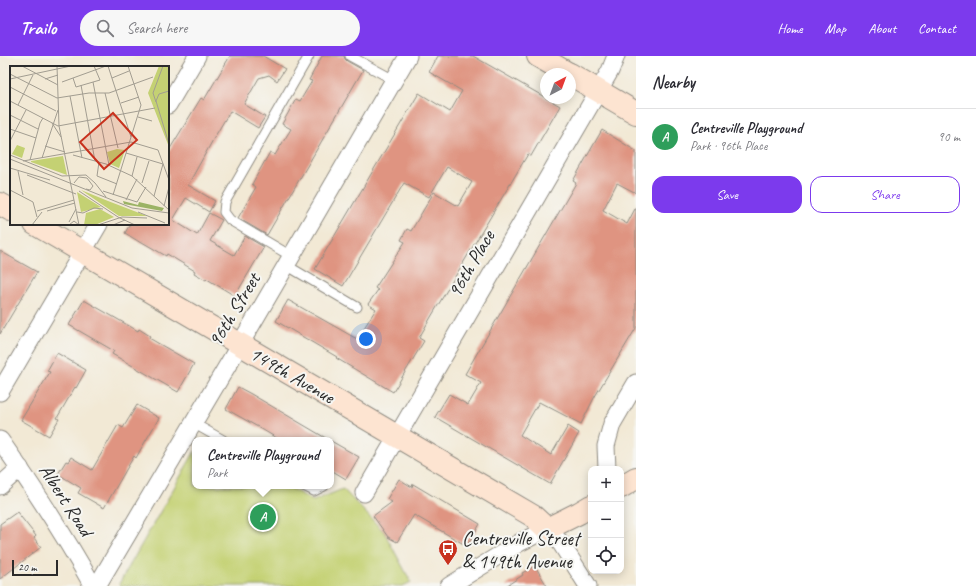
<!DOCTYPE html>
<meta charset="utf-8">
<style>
body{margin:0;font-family:Caveat,sans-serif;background:#f7f7f7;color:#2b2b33}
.controls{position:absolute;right:12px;bottom:12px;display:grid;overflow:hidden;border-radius:8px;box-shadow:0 2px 10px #0003}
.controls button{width:36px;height:36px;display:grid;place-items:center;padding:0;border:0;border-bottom:1px solid #e1e1e2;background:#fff;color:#2b2b33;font:20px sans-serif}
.compass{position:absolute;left:540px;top:12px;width:36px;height:36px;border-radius:50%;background:#fff;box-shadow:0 2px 10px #0003;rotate:41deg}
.scale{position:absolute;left:12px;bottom:10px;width:46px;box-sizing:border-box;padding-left:4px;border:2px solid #2b2b2b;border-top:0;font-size:11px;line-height:14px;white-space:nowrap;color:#2b2b2b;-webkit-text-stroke:3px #f6f6f2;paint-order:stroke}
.you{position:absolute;left:366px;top:283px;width:14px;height:14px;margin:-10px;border:3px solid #fff;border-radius:50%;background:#1a73e8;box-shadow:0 0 0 6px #1a73e833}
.badge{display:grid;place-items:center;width:26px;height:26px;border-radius:50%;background:#7c3aed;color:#fff;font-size:13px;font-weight:700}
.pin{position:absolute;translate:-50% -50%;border:2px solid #fff;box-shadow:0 1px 4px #0006}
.popup{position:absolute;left:192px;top:381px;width:142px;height:52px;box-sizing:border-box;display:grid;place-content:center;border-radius:8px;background:#fff;filter:drop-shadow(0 1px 3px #0005);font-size:13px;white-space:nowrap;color:#7c7c81}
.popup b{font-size:15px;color:#2b2b33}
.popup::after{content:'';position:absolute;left:50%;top:100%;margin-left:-8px;border:8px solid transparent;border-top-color:#fff}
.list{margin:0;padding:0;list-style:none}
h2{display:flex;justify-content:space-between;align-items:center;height:52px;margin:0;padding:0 16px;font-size:17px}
h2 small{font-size:13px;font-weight:400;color:#7c7c81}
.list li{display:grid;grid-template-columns:26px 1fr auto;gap:12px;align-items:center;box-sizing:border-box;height:56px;padding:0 16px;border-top:1px solid #e1e1e2}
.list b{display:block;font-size:15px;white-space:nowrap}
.list p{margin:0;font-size:13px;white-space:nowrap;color:#7c7c81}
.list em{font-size:13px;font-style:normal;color:#7c7c81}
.actions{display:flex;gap:8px;padding:12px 16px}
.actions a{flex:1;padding:9px 0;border:1px solid #7c3aed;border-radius:12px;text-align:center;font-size:14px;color:#7c3aed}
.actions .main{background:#7c3aed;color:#fff}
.icon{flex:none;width:22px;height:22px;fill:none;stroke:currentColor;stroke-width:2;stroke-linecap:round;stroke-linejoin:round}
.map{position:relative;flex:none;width:636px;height:530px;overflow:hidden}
header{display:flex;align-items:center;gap:24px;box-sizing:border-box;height:56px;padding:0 20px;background:#7c3aed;color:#fff}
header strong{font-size:19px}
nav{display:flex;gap:22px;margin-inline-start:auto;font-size:14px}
.search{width:280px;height:36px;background:#f7f7f7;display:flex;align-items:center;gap:10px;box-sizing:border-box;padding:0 14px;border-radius:22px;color:#7c7c81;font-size:15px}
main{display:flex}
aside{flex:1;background:#fff}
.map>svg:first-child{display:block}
.green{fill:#c4d173;stroke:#787e4f}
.building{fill:#df9481}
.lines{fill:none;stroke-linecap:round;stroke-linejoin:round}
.lane-casing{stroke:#8e8a80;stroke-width:11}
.street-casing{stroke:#8e8a80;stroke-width:19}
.secondary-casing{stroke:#8e8a80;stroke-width:24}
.lane{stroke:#fff;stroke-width:9}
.street{stroke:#fff;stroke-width:17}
.secondary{stroke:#fde4d1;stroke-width:22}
.labels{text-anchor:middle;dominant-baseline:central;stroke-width:4;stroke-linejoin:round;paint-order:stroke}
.street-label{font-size:20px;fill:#2b2b2b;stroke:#f6f6f2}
.poi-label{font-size:20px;fill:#2b2b2b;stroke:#f6f6f2;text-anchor:start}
.inset-road{fill:none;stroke:#a29d91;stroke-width:1}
.view{fill:#c8321e;fill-opacity:0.15;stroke:#c8321e;stroke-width:2}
.inset-edge{fill:none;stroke:#2b2b2b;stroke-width:2}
</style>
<header>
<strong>Trailo</strong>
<div class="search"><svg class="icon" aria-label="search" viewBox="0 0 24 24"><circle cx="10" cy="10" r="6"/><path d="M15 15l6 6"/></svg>Search here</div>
<nav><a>Home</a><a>Map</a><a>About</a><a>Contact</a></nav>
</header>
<main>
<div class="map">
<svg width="636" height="530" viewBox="0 0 636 530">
<rect width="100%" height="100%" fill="#f6f6f2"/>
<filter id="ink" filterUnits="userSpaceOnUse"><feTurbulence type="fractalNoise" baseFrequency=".025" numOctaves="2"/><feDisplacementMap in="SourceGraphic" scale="8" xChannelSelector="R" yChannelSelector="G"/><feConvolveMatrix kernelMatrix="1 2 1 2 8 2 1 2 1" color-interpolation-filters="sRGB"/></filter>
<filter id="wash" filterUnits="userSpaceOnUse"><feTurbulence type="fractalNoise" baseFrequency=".012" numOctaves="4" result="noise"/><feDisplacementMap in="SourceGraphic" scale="16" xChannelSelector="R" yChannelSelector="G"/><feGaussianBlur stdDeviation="0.9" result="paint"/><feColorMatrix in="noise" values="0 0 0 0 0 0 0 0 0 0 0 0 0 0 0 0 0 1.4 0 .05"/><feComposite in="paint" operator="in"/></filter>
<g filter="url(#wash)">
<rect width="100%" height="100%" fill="#f2e9d5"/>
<!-- green -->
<path class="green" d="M 195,395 L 195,430 L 287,430 L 313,445 L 343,433 L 384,476 L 411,526 L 403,530 L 120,530 L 119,528 Z"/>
<g id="blocks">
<!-- building -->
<g class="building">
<path d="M 230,0 L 263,0 L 285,13 L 277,25 L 269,19 L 259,22 L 244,48 L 265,61 L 258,72 L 230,55 L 214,82 L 188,129 L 215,145 L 209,156 L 186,142 L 173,164 L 197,179 L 209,157 L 222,164 L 210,185 L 234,199 L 245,180 L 264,191 L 235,240 L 207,223 L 206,224 L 194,217 L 195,215 L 167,198 L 166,200 L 142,186 L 141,187 L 125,177 L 130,168 L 168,168 L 168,96 L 201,42 L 204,44 Z"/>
<path d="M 322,0 L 344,0 L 345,3 L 347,5 L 363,14 L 267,179 L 238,162 L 256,131 L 252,128 L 270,96 L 275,99 L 291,73 L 282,68 L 296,43 L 300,45 L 312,25 L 309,24 Z"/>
<path d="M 438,0 L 473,0 L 560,50 L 531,100 L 528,98 L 431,261 L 419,282 L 424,285 L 393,336 L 336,302 L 337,301 L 276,265 L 288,244 L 357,283 L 376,253 L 368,248 L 378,234 L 375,232 L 405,186 L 401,184 L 407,173 L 411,175 L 434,136 L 458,150 L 472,126 L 447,111 L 429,141 L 404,127 L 343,230 L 315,213 L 419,37 L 450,56 L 462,35 L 429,16 Z"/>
<path d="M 602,74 L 636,95 L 636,137 L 617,127 L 603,154 L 627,168 L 636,151 L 636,272 L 594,342 L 581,368 L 539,346 L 520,379 L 551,399 L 568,370 L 579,377 L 550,428 L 435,361 L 449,338 L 468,349 L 481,327 L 465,318 L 576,127 L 573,125 Z"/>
<path d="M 0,195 L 37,216 L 0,278 Z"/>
<path d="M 84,244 L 138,275 L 139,273 L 150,280 L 149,282 L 194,308 L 178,336 L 112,298 L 114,295 L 69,269 Z"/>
<path d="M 57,297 L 86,314 L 76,332 L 75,331 L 57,362 L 59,363 L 49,380 L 21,364 L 50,316 L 47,315 Z"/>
<path d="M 238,331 L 251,338 L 329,384 L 280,384 L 258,371 L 226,353 Z"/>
<path d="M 137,349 L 159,362 L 142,391 L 136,402 L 134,400 L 104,452 L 78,437 L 81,432 L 58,418 L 66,405 L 68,406 L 71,401 L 92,414 L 118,369 L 123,372 Z"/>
<path d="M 331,385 L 359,401 L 346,423 L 331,414 Z"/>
<path d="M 399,423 L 412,431 L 413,428 L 480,468 L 467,490 L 414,459 L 397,486 L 388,481 L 373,460 L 392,446 L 387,443 Z"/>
<path d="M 17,456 L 36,480 L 34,482 L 41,491 L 0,523 L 0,468 Z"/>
<path d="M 535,510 L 547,530 L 506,530 L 523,519 L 522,517 Z"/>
</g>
</g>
</g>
<g filter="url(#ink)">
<use href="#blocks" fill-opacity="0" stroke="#8e8a80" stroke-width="1"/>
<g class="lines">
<!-- lane casing -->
<g class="lane-casing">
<g id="lane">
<path d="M 350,0 L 394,24"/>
<path d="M 291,200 L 230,164 L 224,156 L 225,146 L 309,0"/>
<path d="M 286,209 L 357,251"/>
<path d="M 193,367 L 223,384"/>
<path d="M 304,430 L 314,435 L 324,430"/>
</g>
</g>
<!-- street casing -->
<g class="street-casing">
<g id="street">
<path d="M 168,49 L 197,0"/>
<path d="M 0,336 L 99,168"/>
<path d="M 0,384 C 33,431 65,480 93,530"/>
<path d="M 607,413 L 606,390 L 612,368 L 636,327"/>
<path d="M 0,430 L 20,412"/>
<path d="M 364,437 L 610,15 L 616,0"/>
<path d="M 97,530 L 252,268 L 408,0"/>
<path d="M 449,530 L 519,487 L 547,473 L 560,486 L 588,530"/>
</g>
</g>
<!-- secondary casing -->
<g class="secondary-casing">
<g id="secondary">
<path d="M 538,0 L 569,18"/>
<path d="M 570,18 L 636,57"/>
<path d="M 0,148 L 11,154"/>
<path d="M 35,168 L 533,460 L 547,473 L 579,457 L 591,450"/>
<path d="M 621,431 L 636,422"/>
</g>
</g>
<!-- lane -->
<use href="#lane" class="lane"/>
<!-- street -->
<use href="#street" class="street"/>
<!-- secondary -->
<use href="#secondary" class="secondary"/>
</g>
</g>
<!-- icons -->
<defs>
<g id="bus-pin" transform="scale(1)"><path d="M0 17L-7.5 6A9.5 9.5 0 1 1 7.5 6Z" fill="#c8321e" stroke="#f6f6f2"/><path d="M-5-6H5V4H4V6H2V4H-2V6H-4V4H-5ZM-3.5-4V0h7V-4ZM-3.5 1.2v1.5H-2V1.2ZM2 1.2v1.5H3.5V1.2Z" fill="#fff"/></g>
</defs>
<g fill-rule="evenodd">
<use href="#bus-pin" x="448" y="493"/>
</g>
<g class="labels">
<!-- street labels -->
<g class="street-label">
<text transform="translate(471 208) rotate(-60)">96th Place</text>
<text transform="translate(234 254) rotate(-59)">96th Street</text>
<text transform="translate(292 319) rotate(30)">149th Avenue</text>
<text transform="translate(66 444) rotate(57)">Albert Road</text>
</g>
<!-- poi labels -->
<g class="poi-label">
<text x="462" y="482">Centreville Street<tspan x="462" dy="23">&amp; 149th Avenue</tspan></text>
</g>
</g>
<!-- overview -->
<g transform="translate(10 10)">
<rect width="159" height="159" fill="#f2e9d5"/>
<path d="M 149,0 L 159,0 L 159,81 L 138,27 ZM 7,79 L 15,82 L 12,92 L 2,88 ZM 107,83 L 115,84 L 109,102 L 100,98 L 97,86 ZM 53,90 L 57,109 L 21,96 L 21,95 ZM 71,124 L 98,135 L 137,150 L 109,150 ZM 67,126 L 91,141 L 71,146 ZM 90,143 L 104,151 L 85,159 L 74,159 L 76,147 Z" fill="#c4d173"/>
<path d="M 113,135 L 128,139 L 129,136 L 154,142 L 152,145 L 114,138 Z" fill="#9bb365"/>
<path class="inset-road" d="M 12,0 L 48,19M 47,0 L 49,60 L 69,159M 98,0 L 121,71M 0,8 L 47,32 L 79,27 L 99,27 L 143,11M 63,12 L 66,21 L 90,14 L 84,0M 102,12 L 119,5M 0,13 L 61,0M 35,13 L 48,9M 52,16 L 96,0M 83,16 L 99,99M 71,19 L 85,95M 0,21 L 46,45M 159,25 L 149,28 L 146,35 L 159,78M 95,27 L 108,82M 60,30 L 72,92M 0,35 L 48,60 L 145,42M 146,36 L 143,27 L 153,0M 111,37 L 129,31M 8,39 L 23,9M 0,49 L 28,63M 128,51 L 142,55M 42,57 L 51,71M 0,63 L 26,72M 0,75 L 16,44M 35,80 L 55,86M 116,87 L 153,98M 0,89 L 52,110 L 76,109 L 85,117M 63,89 L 96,98 L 122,110 L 159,144M 32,92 L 48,44M 0,93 L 122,142 L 159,147M 20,94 L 30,57 L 33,52M 13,95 L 121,76 L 148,84 L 159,114M 89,96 L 87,110 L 107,118M 0,102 L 40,114M 8,105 L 13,129M 17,109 L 66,128M 122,110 L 127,91M 64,117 L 69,111 L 77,112 L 83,120 L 80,124 L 76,123M 85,117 L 96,131M 132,117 L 139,95M 0,124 L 23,136 L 27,151M 69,125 L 108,151 L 125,159M 93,125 L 127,136 L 136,121M 103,129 L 131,39 L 118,0M 144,130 L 153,98M 116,134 L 127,113M 154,140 L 159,121M 27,145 L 64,134M 37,145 L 65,137M 67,146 L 73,147 L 84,142 L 93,143M 128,146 L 155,157M 59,156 L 66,143M 22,159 L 32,146M 59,159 L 64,155 L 69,159M 88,159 L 112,151 L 137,152M 103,159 L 115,154"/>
<path class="view" d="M 103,47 L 127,74 L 94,103 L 70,76 Z"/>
<rect width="159" height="159" class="inset-edge"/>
</g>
</svg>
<div class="controls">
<button>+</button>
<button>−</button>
<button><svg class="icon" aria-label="locate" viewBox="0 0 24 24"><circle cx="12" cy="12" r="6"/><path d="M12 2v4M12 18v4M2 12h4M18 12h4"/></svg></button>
</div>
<svg class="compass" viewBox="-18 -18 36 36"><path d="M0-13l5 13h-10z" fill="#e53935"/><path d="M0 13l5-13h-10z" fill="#7c7c81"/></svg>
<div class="scale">20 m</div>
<div class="you"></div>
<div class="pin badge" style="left:263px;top:461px;background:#2e9e5b">A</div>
<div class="popup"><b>Centreville Playground</b>Park</div>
</div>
<aside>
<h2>Nearby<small></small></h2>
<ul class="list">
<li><span class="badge" style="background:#2e9e5b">A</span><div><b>Centreville Playground</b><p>Park · 96th Place</p></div><em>90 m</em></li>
</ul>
<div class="actions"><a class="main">Save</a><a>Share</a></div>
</aside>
</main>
